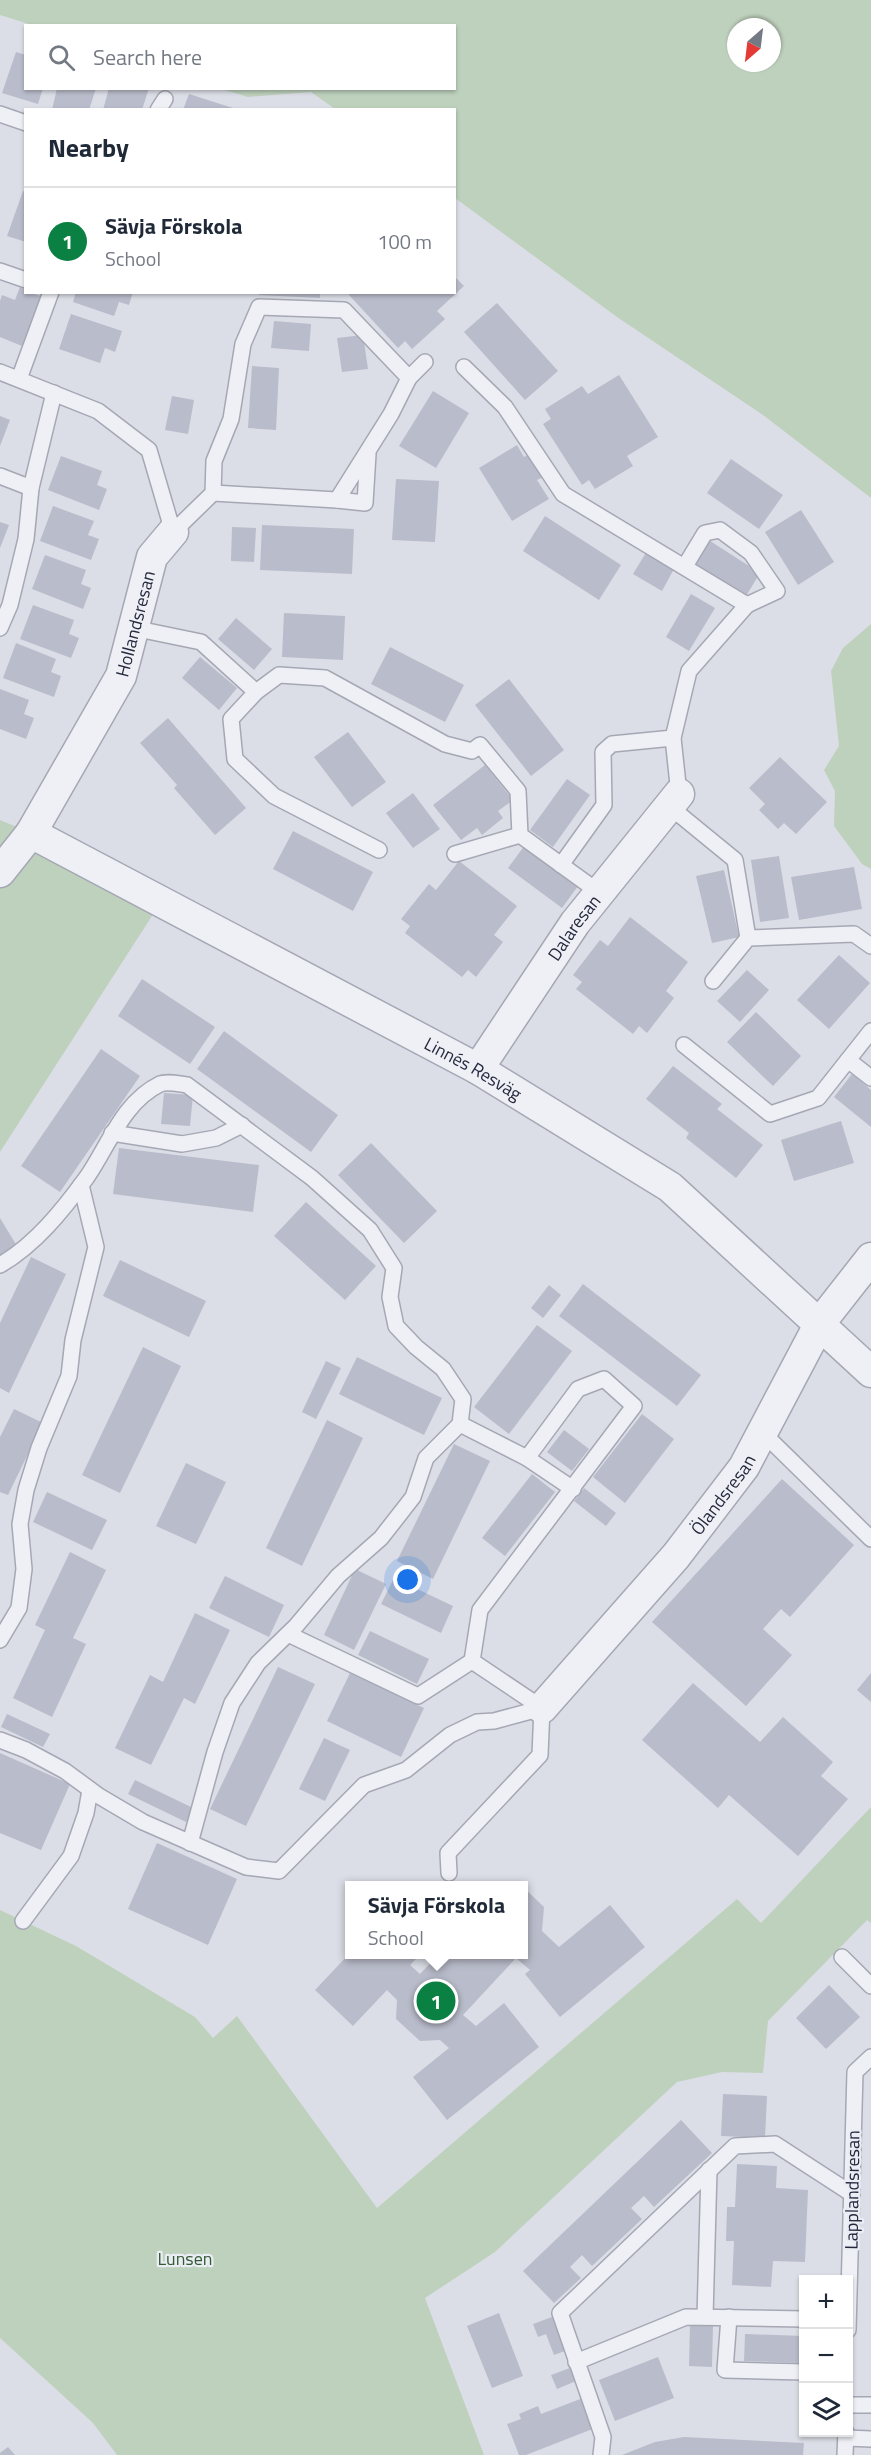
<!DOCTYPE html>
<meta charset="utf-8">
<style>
body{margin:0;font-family:"Titillium Web",sans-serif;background:#f2f2f3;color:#1f2937}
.controls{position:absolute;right:18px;bottom:18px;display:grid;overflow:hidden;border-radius:0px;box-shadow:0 2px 4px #0004}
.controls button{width:54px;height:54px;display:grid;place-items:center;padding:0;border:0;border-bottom:2px solid #e0e1e3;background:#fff;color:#1f2937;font:30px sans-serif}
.compass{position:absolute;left:727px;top:18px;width:54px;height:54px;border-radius:50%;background:#fff;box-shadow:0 2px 4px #0004;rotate:208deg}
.you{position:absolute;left:408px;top:1580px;width:21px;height:21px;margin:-15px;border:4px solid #fff;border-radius:50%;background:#1a73e8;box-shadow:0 0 0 9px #1a73e833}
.badge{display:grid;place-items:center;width:39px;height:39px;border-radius:50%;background:#0b8043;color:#fff;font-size:20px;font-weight:700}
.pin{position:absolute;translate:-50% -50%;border:3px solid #fff;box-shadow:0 2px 6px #0006}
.popup{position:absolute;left:345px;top:1881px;width:183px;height:78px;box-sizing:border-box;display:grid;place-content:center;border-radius:0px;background:#fff;filter:drop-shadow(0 2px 4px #0005);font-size:20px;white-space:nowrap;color:#747a83}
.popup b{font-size:22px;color:#1f2937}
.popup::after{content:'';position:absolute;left:50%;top:100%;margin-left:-12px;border:12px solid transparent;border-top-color:#fff}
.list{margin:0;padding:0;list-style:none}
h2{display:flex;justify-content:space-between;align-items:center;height:78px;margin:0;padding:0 24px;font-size:26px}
h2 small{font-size:20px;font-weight:400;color:#747a83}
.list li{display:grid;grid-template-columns:39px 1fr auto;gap:18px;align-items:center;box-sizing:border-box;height:108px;padding:0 24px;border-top:2px solid #e0e1e3}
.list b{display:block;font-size:22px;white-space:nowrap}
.list p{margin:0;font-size:20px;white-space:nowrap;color:#747a83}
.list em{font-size:20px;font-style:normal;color:#747a83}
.icon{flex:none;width:33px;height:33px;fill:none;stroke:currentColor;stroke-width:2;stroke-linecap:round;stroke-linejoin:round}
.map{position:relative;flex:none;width:871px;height:2455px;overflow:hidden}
.search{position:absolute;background:#fff;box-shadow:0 2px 4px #0004;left:24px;top:24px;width:432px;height:66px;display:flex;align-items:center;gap:15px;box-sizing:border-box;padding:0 21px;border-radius:0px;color:#747a83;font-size:22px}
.panel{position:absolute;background:#fff;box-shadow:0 2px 4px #0004;left:24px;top:108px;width:432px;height:186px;border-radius:0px}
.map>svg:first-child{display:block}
.green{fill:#bed1bd;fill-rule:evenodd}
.building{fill:#b9bcca}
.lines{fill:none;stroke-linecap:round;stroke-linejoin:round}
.service-casing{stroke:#a5a8b4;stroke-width:18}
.minor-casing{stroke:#a5a8b4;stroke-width:33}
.service{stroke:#eff0f5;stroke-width:15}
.minor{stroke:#eff0f5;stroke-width:30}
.labels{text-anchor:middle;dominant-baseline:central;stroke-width:4.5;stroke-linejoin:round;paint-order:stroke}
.street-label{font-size:18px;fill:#25293e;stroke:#ebedf5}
.park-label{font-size:18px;fill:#325a32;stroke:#ebedf5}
</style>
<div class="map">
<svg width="871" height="2455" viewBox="0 0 871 2455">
<rect width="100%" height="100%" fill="#dcdee7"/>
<!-- green -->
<g class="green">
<path d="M 0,0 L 871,0 L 871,498 L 763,415 L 617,317 L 455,198 L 454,110 L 335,109 L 311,92 L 248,97 L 221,89 L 454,88 L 454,26 L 32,25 L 0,15 ZM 736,27 L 772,27 L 772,63 L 736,63 Z"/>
<path d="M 871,624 L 871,869 L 862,864 L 834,826 L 835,791 L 824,770 L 839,746 L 831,671 L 843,648 Z"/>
<path d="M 0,820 L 31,833 L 161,902 L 0,1152 Z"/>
<path d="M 871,1807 L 871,1923 L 867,1920 L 768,2021 L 763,2073 L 722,2072 L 677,2082 L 495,2252 L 425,2298 L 484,2455 L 117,2455 L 93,2423 L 0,2338 L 0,1910 L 76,1946 L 195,2017 L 213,2038 L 237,2016 L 377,2208 L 737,1899 L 761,1923 Z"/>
</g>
<!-- building -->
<g class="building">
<path d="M 16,52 L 26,55 L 26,88 L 43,88 L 38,104 L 2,93 Z"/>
<path d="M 57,88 L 96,88 L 89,110 L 52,110 Z"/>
<path d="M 109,88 L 149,88 L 142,110 L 103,110 Z"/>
<path d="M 189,94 L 236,109 L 236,110 L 183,110 Z"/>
<path d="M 23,191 L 26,192 L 26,242 L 7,236 Z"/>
<path d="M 454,276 L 464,286 L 437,311 L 445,319 L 412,349 L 405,341 L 398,348 L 349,295 L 351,292 L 454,292 Z"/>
<path d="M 20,287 L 26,290 L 26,292 L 41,296 L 22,346 L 0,337 L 0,301 L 2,295 L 15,300 Z"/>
<path d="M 76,292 L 133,292 L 129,305 L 119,302 L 114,316 L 73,302 Z"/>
<path d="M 259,292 L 320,292 L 320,298 L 259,295 Z"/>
<path d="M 497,303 L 558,371 L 525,400 L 464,332 Z"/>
<path d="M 71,314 L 122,331 L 115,352 L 105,348 L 100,363 L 59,349 Z"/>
<path d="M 274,321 L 311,324 L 309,351 L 271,348 Z"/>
<path d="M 363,335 L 368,369 L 342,372 L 337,338 Z"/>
<path d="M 252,366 L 279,368 L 276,430 L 248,428 Z"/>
<path d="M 619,375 L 658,437 L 627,456 L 633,466 L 595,489 L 589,480 L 582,485 L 543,424 L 551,419 L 545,409 L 582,386 L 588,394 Z"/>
<path d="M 433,391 L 469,413 L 436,468 L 399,446 Z"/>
<path d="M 172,396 L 194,400 L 188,434 L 165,430 Z"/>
<path d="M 0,416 L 10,420 L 0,446 Z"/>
<path d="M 517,445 L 524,457 L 532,453 L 545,476 L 537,480 L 549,499 L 512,521 L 479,468 Z"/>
<path d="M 61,456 L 102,471 L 97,485 L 107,489 L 99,510 L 48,490 Z"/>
<path d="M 731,459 L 783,495 L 759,529 L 707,493 Z"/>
<path d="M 396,479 L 439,481 L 435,542 L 392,540 Z"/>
<path d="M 53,506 L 94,521 L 88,535 L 99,539 L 91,560 L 40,541 Z"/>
<path d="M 801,510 L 834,562 L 798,585 L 765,532 Z"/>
<path d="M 545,516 L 621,565 L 599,600 L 523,551 Z"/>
<path d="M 0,522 L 9,525 L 0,548 Z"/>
<path d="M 262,525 L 354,529 L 352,574 L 260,570 Z"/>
<path d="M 232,527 L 256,528 L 254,562 L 231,561 Z"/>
<path d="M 707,539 L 760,573 L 746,596 L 693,562 Z"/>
<path d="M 647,551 L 675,567 L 662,591 L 633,574 Z"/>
<path d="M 45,555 L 86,570 L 81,584 L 91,588 L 83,609 L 32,589 Z"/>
<path d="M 691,594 L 715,608 L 689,651 L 666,637 Z"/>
<path d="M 33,605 L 74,620 L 69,634 L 79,638 L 71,658 L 20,639 Z"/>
<path d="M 284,613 L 345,616 L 343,660 L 282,657 Z"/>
<path d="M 236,618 L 272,649 L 254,670 L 218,639 Z"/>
<path d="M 16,643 L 56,659 L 51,672 L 61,676 L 54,697 L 3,678 Z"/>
<path d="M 390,647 L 464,685 L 445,722 L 371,684 Z"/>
<path d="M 200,657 L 237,688 L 219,710 L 182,678 Z"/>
<path d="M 509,679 L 564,750 L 531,776 L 475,705 Z"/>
<path d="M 0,689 L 29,700 L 24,714 L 34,718 L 26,739 L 0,729 Z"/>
<path d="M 168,718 L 246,808 L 215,835 L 174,788 L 177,785 L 140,743 Z"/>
<path d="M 348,732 L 386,782 L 352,807 L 314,757 Z"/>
<path d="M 780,757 L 827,802 L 796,834 L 784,823 L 778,829 L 759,810 L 765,804 L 749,788 Z"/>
<path d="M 485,765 L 513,800 L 498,811 L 503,818 L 482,835 L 477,828 L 461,840 L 433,805 Z"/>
<path d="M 567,779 L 590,795 L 553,847 L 530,830 Z"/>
<path d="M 413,793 L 440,829 L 413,848 L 386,813 Z"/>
<path d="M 293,831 L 373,872 L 353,911 L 273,869 Z"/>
<path d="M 525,845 L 578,886 L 562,908 L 508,868 Z"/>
<path d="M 779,856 L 789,918 L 760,922 L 751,860 Z"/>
<path d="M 459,861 L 517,906 L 494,935 L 503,942 L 476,977 L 468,970 L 462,977 L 405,933 L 410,926 L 401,919 L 429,884 L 436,890 Z"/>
<path d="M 854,867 L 862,909 L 799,920 L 791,877 Z"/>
<path d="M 724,870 L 739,937 L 712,943 L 696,876 Z"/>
<path d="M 630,917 L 688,962 L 666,991 L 674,998 L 647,1033 L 639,1026 L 633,1034 L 576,989 L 582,982 L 573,975 L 600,940 L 608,946 Z"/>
<path d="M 839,955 L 870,983 L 829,1029 L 797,1000 Z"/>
<path d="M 747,970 L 769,990 L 740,1022 L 717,1001 Z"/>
<path d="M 142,979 L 215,1027 L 190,1064 L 118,1016 Z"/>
<path d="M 756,1012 L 801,1056 L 773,1086 L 727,1042 Z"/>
<path d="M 224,1031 L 338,1115 L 311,1152 L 197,1069 Z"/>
<path d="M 101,1049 L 140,1076 L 60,1192 L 21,1166 Z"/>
<path d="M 673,1066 L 722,1104 L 717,1109 L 763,1145 L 736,1178 L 686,1138 L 689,1133 L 646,1099 Z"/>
<path d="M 852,1074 L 871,1090 L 871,1127 L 834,1097 Z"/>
<path d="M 164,1093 L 193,1095 L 190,1126 L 161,1124 Z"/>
<path d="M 841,1121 L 854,1163 L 794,1181 L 781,1140 Z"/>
<path d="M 371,1143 L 437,1211 L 404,1243 L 338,1175 Z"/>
<path d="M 119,1148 L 259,1165 L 253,1212 L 113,1194 Z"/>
<path d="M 306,1202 L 376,1266 L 345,1300 L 274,1236 Z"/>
<path d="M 0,1218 L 17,1246 L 0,1256 Z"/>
<path d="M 31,1257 L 66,1274 L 9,1393 L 0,1388 L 0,1323 Z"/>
<path d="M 120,1260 L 206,1301 L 189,1337 L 103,1296 Z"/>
<path d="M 583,1284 L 701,1375 L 677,1406 L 559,1316 Z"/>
<path d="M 549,1285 L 561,1295 L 543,1318 L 531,1308 Z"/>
<path d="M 537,1325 L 572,1351 L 509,1434 L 474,1407 Z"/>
<path d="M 143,1347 L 181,1366 L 120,1493 L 82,1475 Z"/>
<path d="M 357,1357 L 442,1398 L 424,1435 L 339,1394 Z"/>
<path d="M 326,1361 L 341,1368 L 316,1419 L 302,1412 Z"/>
<path d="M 14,1409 L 43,1423 L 8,1495 L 0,1492 L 0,1437 Z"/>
<path d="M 642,1414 L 674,1439 L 625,1503 L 593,1477 Z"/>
<path d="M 327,1420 L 363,1438 L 302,1566 L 266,1548 Z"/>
<path d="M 564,1430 L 589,1449 L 572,1471 L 547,1452 Z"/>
<path d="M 454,1444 L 490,1461 L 433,1579 L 397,1561 Z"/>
<path d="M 186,1463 L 226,1482 L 196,1544 L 156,1526 Z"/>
<path d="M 532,1474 L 555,1492 L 505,1556 L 482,1538 Z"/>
<path d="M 782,1479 L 854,1545 L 790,1617 L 781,1609 L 763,1629 L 792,1655 L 746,1706 L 652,1622 Z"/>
<path d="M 584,1488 L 616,1513 L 606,1526 L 574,1501 Z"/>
<path d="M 47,1492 L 107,1520 L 92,1550 L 33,1522 Z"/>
<path d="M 70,1552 L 106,1570 L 73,1638 L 86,1644 L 52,1717 L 13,1698 L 45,1630 L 35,1625 Z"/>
<path d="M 355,1569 L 386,1584 L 354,1650 L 324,1635 Z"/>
<path d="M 225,1576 L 284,1605 L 269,1637 L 209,1608 Z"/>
<path d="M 394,1578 L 453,1606 L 441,1633 L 381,1604 Z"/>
<path d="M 195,1613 L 230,1630 L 195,1704 L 184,1698 L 151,1765 L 115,1748 L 150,1675 L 163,1682 Z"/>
<path d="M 370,1631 L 429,1659 L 417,1684 L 358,1655 Z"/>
<path d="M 278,1667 L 315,1684 L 246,1826 L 210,1809 Z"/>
<path d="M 350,1673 L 424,1708 L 401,1757 L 327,1721 Z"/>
<path d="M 871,1673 L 871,1702 L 857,1690 Z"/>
<path d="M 693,1683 L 760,1742 L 783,1717 L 833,1762 L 821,1776 L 848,1799 L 798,1856 L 729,1795 L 718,1808 L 642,1740 Z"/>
<path d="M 7,1714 L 50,1734 L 43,1747 L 1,1727 Z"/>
<path d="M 324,1738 L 350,1750 L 325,1801 L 299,1789 Z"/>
<path d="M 0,1753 L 70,1784 L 41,1850 L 0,1833 Z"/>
<path d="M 135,1780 L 193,1808 L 186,1822 L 128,1794 Z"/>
<path d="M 157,1843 L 237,1879 L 208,1945 L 128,1909 Z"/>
<path d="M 523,1887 L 544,1907 L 542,1931 L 559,1947 L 610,1905 L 645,1947 L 560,2017 L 525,1974 L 530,1970 L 516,1958 L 463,2015 L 476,2026 L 504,2003 L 539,2047 L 447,2120 L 413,2077 L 449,2048 L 440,2040 L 420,2041 L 396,2019 L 397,2000 L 387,1990 L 353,2026 L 315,1990 L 349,1954 L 421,1954 L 410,1965 L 420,1974 L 439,1954 L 523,1954 Z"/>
<path d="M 829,1985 L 860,2017 L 826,2049 L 796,2018 Z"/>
<path d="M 723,2094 L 767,2096 L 765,2138 L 721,2136 Z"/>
<path d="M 681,2120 L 712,2153 L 654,2207 L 644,2196 L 631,2208 L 642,2219 L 592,2266 L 582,2255 L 570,2267 L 581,2278 L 554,2303 L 523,2271 Z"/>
<path d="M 737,2164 L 777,2166 L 776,2188 L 808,2190 L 805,2262 L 773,2261 L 771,2287 L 732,2285 L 734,2241 L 726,2241 L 727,2207 L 735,2207 Z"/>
<path d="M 499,2313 L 523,2376 L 492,2388 L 467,2326 Z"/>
<path d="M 552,2317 L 565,2351 L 554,2355 L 546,2334 L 538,2337 L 533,2324 Z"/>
<path d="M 690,2324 L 713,2324 L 712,2367 L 689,2366 Z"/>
<path d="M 745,2334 L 804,2336 L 804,2363 L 744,2361 Z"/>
<path d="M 658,2357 L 674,2398 L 615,2421 L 599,2380 Z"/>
<path d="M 570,2368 L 576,2381 L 557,2389 L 551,2375 Z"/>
<path d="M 583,2398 L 595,2428 L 526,2455 L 519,2455 L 507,2424 L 521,2419 L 519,2414 L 538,2406 L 541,2414 Z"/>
<path d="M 684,2437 L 804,2443 L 803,2455 L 622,2455 L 655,2442 Z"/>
<path d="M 8,2447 L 15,2455 L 0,2455 L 0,2453 Z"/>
</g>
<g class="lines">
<!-- service casing -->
<g class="service-casing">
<g id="service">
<path d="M 158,110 L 165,99"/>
<path d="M 0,114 L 26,123"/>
<path d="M 0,271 L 26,280"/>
<path d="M 464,367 L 505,407 L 563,494 L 747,605 L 689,671 L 673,738 L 679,794"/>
<path d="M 0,372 L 98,411 L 149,450 L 173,532 L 213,493 L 214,461 L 231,419 L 243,344 L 259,307 L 344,310 L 409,378 L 425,362"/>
<path d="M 19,379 L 51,292"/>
<path d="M 0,476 L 31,488"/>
<path d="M 213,493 L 337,500 L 391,414 L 409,378"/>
<path d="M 337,500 L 365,503 L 368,454"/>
<path d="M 685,566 L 705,533 L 720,530 L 751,553 L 777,591 L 747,605"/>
<path d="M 0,628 L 10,605 L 26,539 L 31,488 L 54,393"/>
<path d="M 133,628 L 201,642 L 256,692 L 231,719 L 235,759 L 274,796 L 379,850"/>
<path d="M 256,692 L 279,675 L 325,678 L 445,744 L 472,751 L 480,745 L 518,791 L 520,835 L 600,893"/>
<path d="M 669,806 L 735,860 L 748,938"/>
<path d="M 455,854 L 520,835"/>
<path d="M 561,865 L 604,805 L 603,752 L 612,744 L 673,738"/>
<path d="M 713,981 L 748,938 L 854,934 L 871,946"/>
<path d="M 871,1031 L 848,1060 L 871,1078"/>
<path d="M 684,1045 L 770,1114 L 818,1098 L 848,1060"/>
<path d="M 112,1133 L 182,1144 L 216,1138 L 242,1125"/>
<path d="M 0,1265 C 35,1245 63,1210 87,1177 C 109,1145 123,1102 160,1084 C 167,1081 179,1084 187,1085 L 312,1178 L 370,1230 L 394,1268 L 390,1297 L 396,1326 L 416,1347 L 443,1369 L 463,1399 L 460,1424 L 426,1458 L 413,1497 L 381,1538 L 338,1576 L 296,1626 L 258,1663 L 232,1703 L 215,1752 L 190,1843"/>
<path d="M 460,1424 L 527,1458 L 573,1489"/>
<path d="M 762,1432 L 871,1539"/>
<path d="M 527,1458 L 578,1389 L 604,1379 L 634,1406 L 480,1610 L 472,1661 L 542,1708"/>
<path d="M 288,1634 L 418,1696 L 472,1661"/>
<path d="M 0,1640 L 19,1608 L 24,1569 L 20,1524 L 26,1490 L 39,1448 L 69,1376 L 73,1340 L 96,1247 L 81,1185"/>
<path d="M 0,1740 L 26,1750 L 65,1771 L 99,1796 L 143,1822 L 246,1867 L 279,1871 L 364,1785 L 406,1770 L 450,1735 L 477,1722 L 494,1721 L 542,1708"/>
<path d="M 449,1873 L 448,1853 L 540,1755 L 542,1708"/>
<path d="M 23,1921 L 71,1856 L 86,1813 L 90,1790"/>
<path d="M 842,1957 L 871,1986"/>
<path d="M 705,2317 L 709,2170"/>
<path d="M 729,2317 L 725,2370 L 804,2372"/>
<path d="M 848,2330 L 855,2072 L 871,2057"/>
<path d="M 576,2362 L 686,2317 L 804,2319"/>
<path d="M 848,2405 L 871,2405"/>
<path d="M 846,2438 L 871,2439"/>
<path d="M 601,2455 L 603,2437 L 560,2313 L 735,2146 L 775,2144 L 852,2194"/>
<path d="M 845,2455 L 846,2432"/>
</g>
</g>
<!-- minor casing -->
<g class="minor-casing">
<g id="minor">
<path id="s1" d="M 31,833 L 478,1069 L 670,1187 L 871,1372"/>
<path id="s2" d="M 0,872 L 31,833 L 121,676 L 152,557 L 173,532"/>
<path id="s3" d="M 478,1069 L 575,923 L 679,794"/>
<path id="s4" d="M 542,1708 L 676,1556 L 744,1467 L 820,1323 L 871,1258"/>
</g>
</g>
<!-- service -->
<use href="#service" class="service"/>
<!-- minor -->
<use href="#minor" class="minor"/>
</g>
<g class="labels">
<!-- street labels -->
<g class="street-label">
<text stroke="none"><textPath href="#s2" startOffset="285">Hollandsresan</textPath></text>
<text stroke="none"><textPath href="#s3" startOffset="171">Dalaresan</textPath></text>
<text stroke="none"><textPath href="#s1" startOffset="501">Linnés Resväg</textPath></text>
<text stroke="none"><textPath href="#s4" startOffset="280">Ölandsresan</textPath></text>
<text transform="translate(852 2190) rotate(-89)">Lapplandsresan</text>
</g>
<!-- park labels -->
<g class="park-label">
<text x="185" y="2258">Lunsen</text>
</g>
</g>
</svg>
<div class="controls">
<button>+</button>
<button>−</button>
<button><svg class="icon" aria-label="layers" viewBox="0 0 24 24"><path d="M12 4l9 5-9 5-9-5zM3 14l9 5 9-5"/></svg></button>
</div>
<svg class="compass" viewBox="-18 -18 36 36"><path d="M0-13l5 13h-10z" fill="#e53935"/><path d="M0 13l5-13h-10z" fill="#747a83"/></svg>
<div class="you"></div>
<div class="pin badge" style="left:436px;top:2001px">1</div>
<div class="popup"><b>Sävja Förskola</b>School</div>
<div class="search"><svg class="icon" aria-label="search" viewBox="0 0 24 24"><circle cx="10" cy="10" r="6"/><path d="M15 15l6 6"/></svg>Search here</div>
<section class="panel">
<h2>Nearby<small></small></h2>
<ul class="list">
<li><span class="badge">1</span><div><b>Sävja Förskola</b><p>School</p></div><em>100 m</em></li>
</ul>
</section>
</div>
